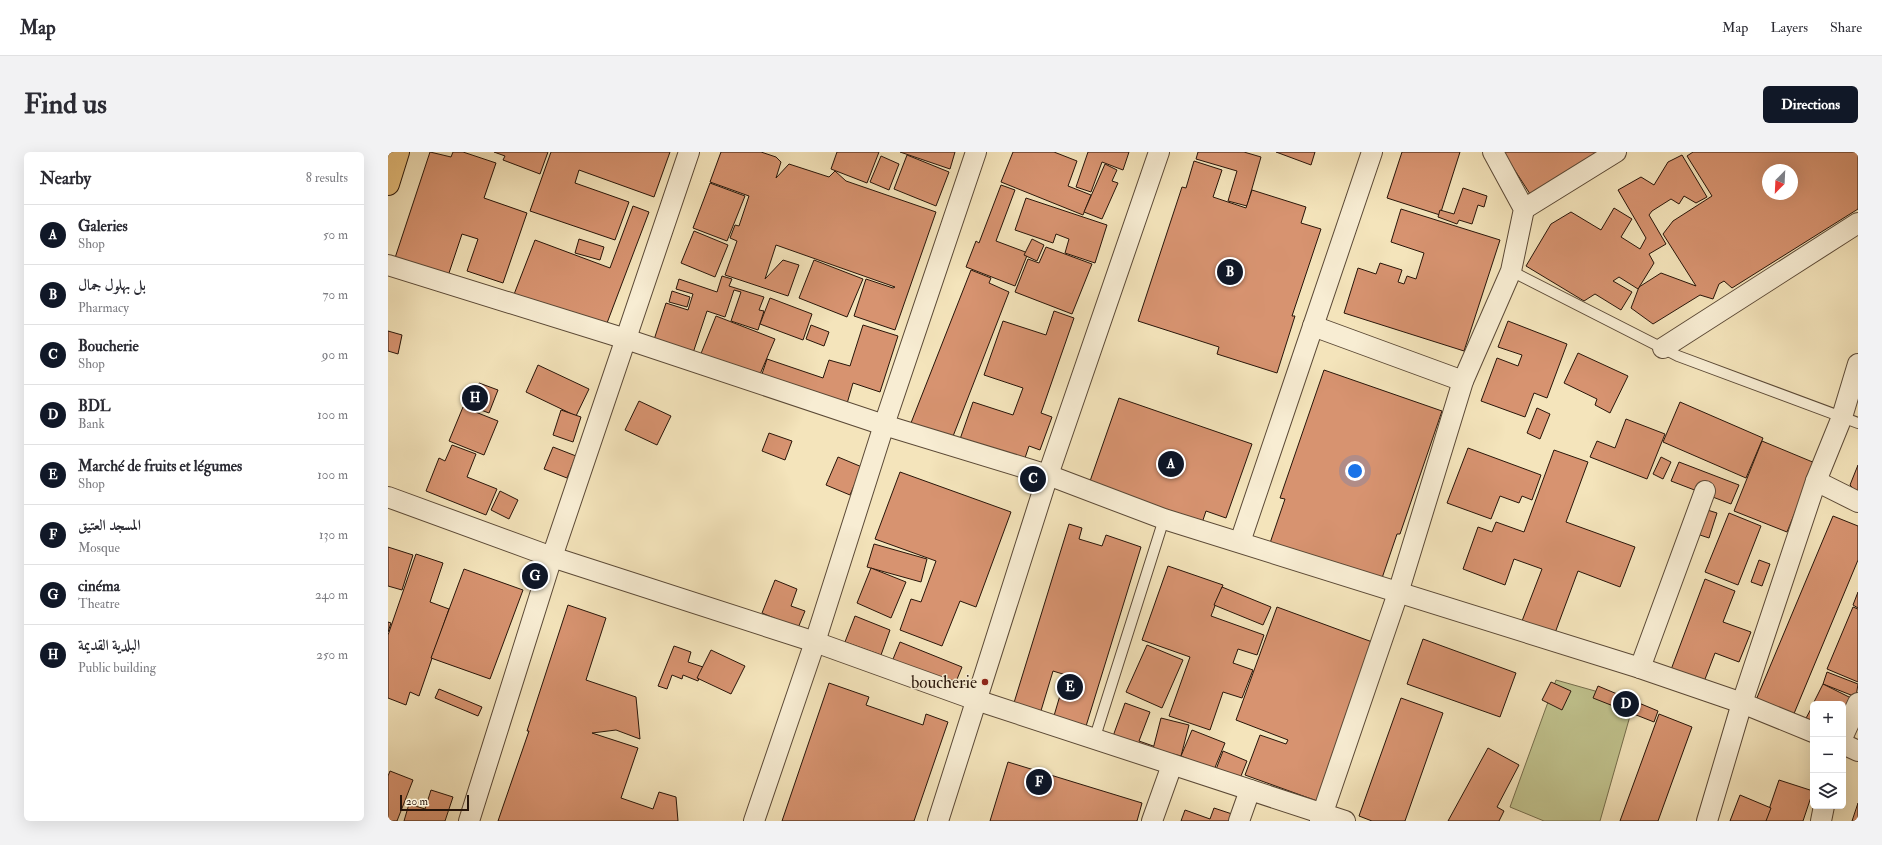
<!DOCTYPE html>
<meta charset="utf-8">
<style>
body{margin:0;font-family:"IM FELL Double Pica",Amiri,serif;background:#f2f2f3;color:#2b2b33}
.controls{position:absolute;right:12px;bottom:12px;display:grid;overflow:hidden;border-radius:6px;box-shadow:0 4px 16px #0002}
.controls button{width:36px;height:36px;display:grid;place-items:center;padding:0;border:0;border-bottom:1px solid #e1e1e2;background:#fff;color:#2b2b33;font:20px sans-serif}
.compass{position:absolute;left:1374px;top:12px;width:36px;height:36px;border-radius:50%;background:#fff;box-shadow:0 4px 16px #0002;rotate:204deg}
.scale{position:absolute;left:12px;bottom:10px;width:69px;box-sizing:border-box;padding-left:4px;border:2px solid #281509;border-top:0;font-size:11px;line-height:14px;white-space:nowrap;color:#281509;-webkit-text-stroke:3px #f8edd3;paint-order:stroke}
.you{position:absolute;left:967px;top:319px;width:14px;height:14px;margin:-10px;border:3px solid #fff;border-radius:50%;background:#1a73e8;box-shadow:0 0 0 6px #1a73e833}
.badge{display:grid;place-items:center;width:26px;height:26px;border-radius:50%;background:#111827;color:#fff;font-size:13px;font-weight:700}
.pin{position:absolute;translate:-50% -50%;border:2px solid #fff;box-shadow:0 1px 4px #0006}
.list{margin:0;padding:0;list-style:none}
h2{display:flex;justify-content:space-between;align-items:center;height:52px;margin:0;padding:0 16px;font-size:17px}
h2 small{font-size:13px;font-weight:400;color:#7c7c81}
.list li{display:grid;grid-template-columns:26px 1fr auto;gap:12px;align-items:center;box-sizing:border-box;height:60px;padding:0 16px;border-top:1px solid #e1e1e2}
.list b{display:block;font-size:15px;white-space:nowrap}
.list p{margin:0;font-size:13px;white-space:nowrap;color:#7c7c81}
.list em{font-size:13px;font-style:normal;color:#7c7c81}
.icon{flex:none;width:22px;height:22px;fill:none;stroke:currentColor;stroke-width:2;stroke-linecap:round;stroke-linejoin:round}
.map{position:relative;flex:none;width:1470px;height:669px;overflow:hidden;border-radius:6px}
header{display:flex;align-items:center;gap:24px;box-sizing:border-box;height:56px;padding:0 20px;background:#fff;border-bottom:1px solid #e1e1e2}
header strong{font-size:19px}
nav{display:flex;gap:22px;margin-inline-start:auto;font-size:14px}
.intro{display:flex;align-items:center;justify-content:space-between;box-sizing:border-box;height:96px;padding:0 24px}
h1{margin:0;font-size:28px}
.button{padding:10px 18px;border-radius:6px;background:#111827;color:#fff;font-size:14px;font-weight:700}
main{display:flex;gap:24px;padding:0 24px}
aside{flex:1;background:#fff;border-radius:6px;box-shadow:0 4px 16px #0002}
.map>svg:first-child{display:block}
.green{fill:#c0c28d;stroke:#746c4b}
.building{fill:#d79370;stroke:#281509;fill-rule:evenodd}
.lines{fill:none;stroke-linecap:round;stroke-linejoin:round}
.lane-casing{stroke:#5b4936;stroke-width:12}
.street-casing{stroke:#5b4936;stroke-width:22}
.primary-casing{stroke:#281509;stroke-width:24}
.lane{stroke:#f8edd3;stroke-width:10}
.street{stroke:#f8edd3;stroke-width:20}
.primary{stroke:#eac27e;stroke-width:22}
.poi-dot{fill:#8f2418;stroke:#f8edd3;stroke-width:1.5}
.labels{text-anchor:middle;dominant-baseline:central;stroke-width:3;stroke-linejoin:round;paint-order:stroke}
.poi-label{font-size:17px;fill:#281509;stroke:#f8edd3;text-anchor:end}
</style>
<header>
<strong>Map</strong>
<nav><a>Map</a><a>Layers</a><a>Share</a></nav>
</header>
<div class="intro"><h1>Find us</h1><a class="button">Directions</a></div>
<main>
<aside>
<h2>Nearby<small>8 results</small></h2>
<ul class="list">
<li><span class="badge">A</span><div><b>Galeries</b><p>Shop</p></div><em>50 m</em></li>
<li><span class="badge">B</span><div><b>بل بهلول جمال</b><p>Pharmacy</p></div><em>70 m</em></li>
<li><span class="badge">C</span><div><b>Boucherie</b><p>Shop</p></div><em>90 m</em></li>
<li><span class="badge">D</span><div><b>BDL</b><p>Bank</p></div><em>100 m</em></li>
<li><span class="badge">E</span><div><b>Marché de fruits et légumes</b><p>Shop</p></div><em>100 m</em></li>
<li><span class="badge">F</span><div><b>المسجد العتيق</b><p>Mosque</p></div><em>130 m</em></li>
<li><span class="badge">G</span><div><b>cinéma</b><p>Theatre</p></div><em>240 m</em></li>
<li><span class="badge">H</span><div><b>البلدية القديمة</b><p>Public building</p></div><em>250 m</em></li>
</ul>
</aside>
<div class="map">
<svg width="1470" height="669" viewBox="0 0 1470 669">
<rect width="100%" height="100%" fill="#f4e4bb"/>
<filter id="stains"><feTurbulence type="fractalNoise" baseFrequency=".005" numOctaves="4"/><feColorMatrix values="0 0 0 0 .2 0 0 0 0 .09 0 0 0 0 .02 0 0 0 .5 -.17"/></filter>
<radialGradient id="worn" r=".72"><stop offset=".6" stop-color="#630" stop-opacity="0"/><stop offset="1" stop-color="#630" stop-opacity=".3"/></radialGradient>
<!-- green -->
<path class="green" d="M 1168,528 L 1246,550 L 1212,669 L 1156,669 L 1122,655 Z"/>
<!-- building -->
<g class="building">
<path d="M 42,0 L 63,5 L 65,0 L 75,0 L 108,11 L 96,46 L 139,61 L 115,131 L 79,119 L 90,87 L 74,82 L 59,127 L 6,109 Z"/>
<path d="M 106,0 L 160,0 L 152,22 L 115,8 L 117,4 Z"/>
<path d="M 163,0 L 282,0 L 266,45 L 191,18 L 187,31 L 241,50 L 227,88 L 142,59 Z"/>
<path d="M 333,0 L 373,0 L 388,5 L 393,10 L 388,26 L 401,12 L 441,25 L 447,19 L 458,29 L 548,60 L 507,178 L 466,164 L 478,127 L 505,136 L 507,135 L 388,93 L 377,127 L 395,108 L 411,113 L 400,144 L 337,123 L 349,89 L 342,86 L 347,73 L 351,74 L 361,44 L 322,30 Z"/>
<path d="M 449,0 L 491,0 L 479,31 L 443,17 Z"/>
<path d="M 512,0 L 567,0 L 562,17 Z"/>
<path d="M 625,0 L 666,0 L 689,9 L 680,34 L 703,43 L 695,63 L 613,30 Z"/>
<path d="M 700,0 L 741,0 L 735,18 L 714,10 L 703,40 L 688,35 Z"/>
<path d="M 810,0 L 856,0 L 873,5 L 859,54 L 840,49 L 849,19 L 808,7 Z"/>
<path d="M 888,0 L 927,0 L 923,13 Z"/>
<path d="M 1014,0 L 1072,0 L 1052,63 L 999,46 Z"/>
<path d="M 1115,0 L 1226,0 L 1144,45 Z"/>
<path d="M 1305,0 L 1470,0 L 1470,57 L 1344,136 L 1336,129 L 1331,132 L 1325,147 L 1312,143 L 1265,172 L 1243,156 L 1251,135 L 1273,121 L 1308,134 L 1275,82 L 1285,69 L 1324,44 L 1299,4 ZM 1380,18 L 1404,18 L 1404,42 L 1380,42 Z"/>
<path d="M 519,3 L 561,20 L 548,54 L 506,37 Z"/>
<path d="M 1294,3 L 1319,45 L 1308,51 L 1296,44 L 1291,52 L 1283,47 L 1264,59 L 1261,63 L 1278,92 L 1261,102 L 1266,111 L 1250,137 L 1231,125 L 1225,129 L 1244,140 L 1233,158 L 1207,142 L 1196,149 L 1138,114 L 1163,72 L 1183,60 L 1213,78 L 1226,56 L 1244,67 L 1233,85 L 1252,97 L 1258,86 L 1230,38 L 1253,25 L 1266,33 L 1280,10 Z"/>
<path d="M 493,4 L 511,12 L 501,38 L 482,30 Z"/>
<path d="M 806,9 L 834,18 L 825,45 L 858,56 L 864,38 L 918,55 L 913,71 L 933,77 L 904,164 L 907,164 L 889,221 L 829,202 L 831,195 L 750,169 L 794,35 L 798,36 Z"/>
<path d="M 717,12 L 729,18 L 724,29 L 730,31 L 714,67 L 696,60 Z"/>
<path d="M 322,31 L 357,44 L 339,89 L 305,76 Z"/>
<path d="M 613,33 L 627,38 L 608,89 L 640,101 L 627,134 L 578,115 L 588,89 L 591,91 Z"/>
<path d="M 1075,36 L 1099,44 L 1096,55 L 1090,53 L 1084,72 L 1071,68 L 1069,72 L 1050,65 L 1052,58 L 1066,62 Z"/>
<path d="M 638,46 L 719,73 L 707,111 L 677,101 L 681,87 L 668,82 L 665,91 L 627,78 Z"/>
<path d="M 245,54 L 261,60 L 216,179 L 125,145 L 147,88 L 222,116 Z"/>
<path d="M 1013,57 L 1112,88 L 1076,199 L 956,161 L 970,116 L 988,122 L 992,111 L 1014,118 L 1010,130 L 1016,132 L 1019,124 L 1028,127 L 1036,101 L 1003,90 Z"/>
<path d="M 306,79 L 340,93 L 327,125 L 293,111 Z"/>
<path d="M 191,87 L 216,95 L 212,108 L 187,101 Z"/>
<path d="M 644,87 L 656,93 L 649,109 L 636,103 Z"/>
<path d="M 658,95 L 704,112 L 684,162 L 627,140 L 640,107 L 651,111 Z"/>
<path d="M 426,108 L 475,127 L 459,165 L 411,146 Z"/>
<path d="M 583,118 L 603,126 L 601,131 L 621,140 L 562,292 L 521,276 Z"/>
<path d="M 334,124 L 344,127 L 341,134 L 376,145 L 371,158 L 376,159 L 370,178 L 343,169 L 353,140 L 346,138 L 337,165 L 319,159 L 300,216 L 261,203 L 278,151 L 300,158 L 305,142 L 288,137 L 291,127 L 329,140 Z"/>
<path d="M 284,139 L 302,145 L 299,155 L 281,150 Z"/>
<path d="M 382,146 L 424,162 L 415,188 L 372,172 Z"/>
<path d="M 666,159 L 686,166 L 653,261 L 664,265 L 652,298 L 641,294 L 635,312 L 571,290 L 585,250 L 625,263 L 635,236 L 596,223 L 615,169 L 658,183 Z"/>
<path d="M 328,164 L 387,187 L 370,227 L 312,204 Z"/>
<path d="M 1120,169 L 1179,192 L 1159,246 L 1146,241 L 1137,265 L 1093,249 L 1109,206 L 1130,214 L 1134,203 L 1110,195 Z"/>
<path d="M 423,173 L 441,180 L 436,194 L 418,187 Z"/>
<path d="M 475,173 L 510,184 L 492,240 L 465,231 L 458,255 L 372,228 L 379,207 L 435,226 L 441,208 L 462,214 Z"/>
<path d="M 0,179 L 14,183 L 10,202 L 0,199 Z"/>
<path d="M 1190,201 L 1240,224 L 1222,261 L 1207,253 L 1209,247 L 1176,231 Z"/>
<path d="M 150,213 L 201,237 L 188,264 L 138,240 Z"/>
<path d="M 936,218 L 1054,259 L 1012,382 L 1009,382 L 992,432 L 881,394 L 897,347 L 892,346 Z"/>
<path d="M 91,231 L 110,238 L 101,261 L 82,254 Z"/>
<path d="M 731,246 L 864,292 L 838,366 L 818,359 L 814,371 L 701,332 Z"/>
<path d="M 251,249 L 283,264 L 269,293 L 237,278 Z"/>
<path d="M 1292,250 L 1375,286 L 1358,326 L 1275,290 Z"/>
<path d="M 75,255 L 110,269 L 96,303 L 61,289 Z"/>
<path d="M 1149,256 L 1162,262 L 1152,287 L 1139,281 Z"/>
<path d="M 173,258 L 193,265 L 185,290 L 165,283 Z"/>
<path d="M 1238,267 L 1277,282 L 1259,327 L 1202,305 L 1209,289 L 1227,296 Z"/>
<path d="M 381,281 L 404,289 L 397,308 L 374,299 Z"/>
<path d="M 1374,289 L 1427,311 L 1399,380 L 1346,359 Z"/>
<path d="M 64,293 L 88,302 L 79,325 L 109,337 L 98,363 L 38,339 L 51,306 L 57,309 Z"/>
<path d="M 165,295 L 188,304 L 179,326 L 156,317 Z"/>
<path d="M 1080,296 L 1153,323 L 1144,348 L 1134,344 L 1131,351 L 1112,344 L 1103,367 L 1059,351 Z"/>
<path d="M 1166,298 L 1200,310 L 1178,370 L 1247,395 L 1232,435 L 1190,419 L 1167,481 L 1134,469 L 1154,417 L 1126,407 L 1117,433 L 1075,417 L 1090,375 L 1104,380 L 1108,370 L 1136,380 Z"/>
<path d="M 450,305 L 474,315 L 462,343 L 438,333 Z"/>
<path d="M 1273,305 L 1283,310 L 1275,327 L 1265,322 Z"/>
<path d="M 1291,310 L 1351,333 L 1343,352 L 1283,329 Z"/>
<path d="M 1470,313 L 1470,341 L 1462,333 Z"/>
<path d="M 512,320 L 623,360 L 588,455 L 572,449 L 554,494 L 512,478 L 523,447 L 533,450 L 548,409 L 487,387 Z"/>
<path d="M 112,339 L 130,348 L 121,367 L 103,358 Z"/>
<path d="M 1313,356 L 1329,361 L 1321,386 L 1306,381 Z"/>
<path d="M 1341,361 L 1373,374 L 1350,433 L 1317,420 Z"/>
<path d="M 1445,364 L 1470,374 L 1470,408 L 1405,564 L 1368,548 Z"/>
<path d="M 681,372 L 694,376 L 691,387 L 714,394 L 718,383 L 753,395 L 695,584 L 663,574 L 678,523 L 665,519 L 652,562 L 625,554 Z"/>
<path d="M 486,392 L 539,407 L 533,430 L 479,415 Z"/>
<path d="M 0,395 L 25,403 L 14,438 L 0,434 Z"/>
<path d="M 28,402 L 55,411 L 42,450 L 61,457 L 31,544 L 22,540 L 18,553 L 0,546 L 0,483 Z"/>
<path d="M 1371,408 L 1382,412 L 1374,434 L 1363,430 Z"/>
<path d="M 780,414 L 835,433 L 823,464 L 876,483 L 869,503 L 850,497 L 845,511 L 865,518 L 854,546 L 835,540 L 822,578 L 781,564 L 802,505 L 754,488 Z"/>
<path d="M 483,416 L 518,430 L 503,466 L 469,451 Z"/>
<path d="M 76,417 L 135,438 L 102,527 L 43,506 Z"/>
<path d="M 1317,427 L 1347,439 L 1335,470 L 1363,480 L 1351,510 L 1327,501 L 1314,535 L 1281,523 Z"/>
<path d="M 387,428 L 409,437 L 403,454 L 417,459 L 410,476 L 374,461 Z"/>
<path d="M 834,435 L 883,455 L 875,473 L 826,453 Z"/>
<path d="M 1470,440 L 1470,456 L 1465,453 Z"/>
<path d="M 180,453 L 218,466 L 198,528 L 248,545 L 252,587 L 228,578 L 204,581 L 250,596 L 233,646 L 265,657 L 271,640 L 288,645 L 290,669 L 110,669 L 141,579 L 139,579 Z"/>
<path d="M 889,455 L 987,491 L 929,649 L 857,623 L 872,583 L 898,592 L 900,588 L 848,568 Z"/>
<path d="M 1465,455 L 1470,457 L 1470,530 L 1439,517 Z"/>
<path d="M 467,464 L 502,478 L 493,503 L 457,490 Z"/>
<path d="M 0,470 L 3,471 L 0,480 Z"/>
<path d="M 1035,487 L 1128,521 L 1112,565 L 1019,532 Z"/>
<path d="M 512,490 L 574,515 L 565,537 L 503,512 Z"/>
<path d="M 759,493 L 795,508 L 774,556 L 738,540 Z"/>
<path d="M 286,494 L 303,500 L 300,510 L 315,515 L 310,529 L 295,523 L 294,527 L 284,523 L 279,537 L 270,534 Z"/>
<path d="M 323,498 L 357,514 L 343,542 L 309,526 Z"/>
<path d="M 1439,520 L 1470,532 L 1468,545 L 1435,532 Z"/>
<path d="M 1163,530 L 1183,539 L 1174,558 L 1154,548 Z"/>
<path d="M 441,531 L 481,545 L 478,553 L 535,573 L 538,562 L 560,570 L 526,669 L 394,669 Z"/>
<path d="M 1435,532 L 1469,549 L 1455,577 L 1455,552 L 1425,552 Z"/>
<path d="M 1210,534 L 1270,559 L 1266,570 L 1205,546 Z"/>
<path d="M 51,537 L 94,555 L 90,564 L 47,546 Z"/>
<path d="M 1013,546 L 1055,561 L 1017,669 L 984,669 L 971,664 Z"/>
<path d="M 737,551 L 762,560 L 751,589 L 768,595 L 766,602 L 724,587 Z"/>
<path d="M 1425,553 L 1425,574 L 1416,570 Z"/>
<path d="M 1271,562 L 1304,575 L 1270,669 L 1232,669 Z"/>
<path d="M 773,566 L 801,573 L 793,604 L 765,597 Z"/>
<path d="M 804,578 L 837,591 L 826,618 L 793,604 Z"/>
<path d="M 1100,596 L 1131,613 L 1109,655 L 1116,659 L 1111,669 L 1060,669 Z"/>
<path d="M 835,599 L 859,609 L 851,629 L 827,620 Z"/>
<path d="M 620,610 L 754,651 L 749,669 L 602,669 Z"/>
<path d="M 2,619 L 25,628 L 9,669 L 0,669 L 0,624 Z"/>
<path d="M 1391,628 L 1425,639 L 1415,669 L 1377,669 Z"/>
<path d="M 43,638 L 65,645 L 57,669 L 16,669 L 21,652 L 37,657 Z"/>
<path d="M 1352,643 L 1383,656 L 1378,669 L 1342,669 Z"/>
<path d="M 1470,651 L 1470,669 L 1464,669 Z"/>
<path d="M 826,656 L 850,664 L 848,669 L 793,669 L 797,658 L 822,667 Z"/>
</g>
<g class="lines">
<!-- lane casing -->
<g class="lane-casing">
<g id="lane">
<path d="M 1123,119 L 1290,204 L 1470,271"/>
<path d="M 706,588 L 776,367"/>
</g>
</g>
<!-- street casing -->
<g class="street-casing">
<g id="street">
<path d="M 1136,57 L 1228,0"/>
<path d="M 0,113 L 238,187 L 496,273 L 660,323 L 776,367 L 1252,516 L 1354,551 L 1425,580"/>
<path d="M 925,174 L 1075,229"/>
<path d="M 1275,196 L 1470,71"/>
<path d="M 1428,329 L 1470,350"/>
<path d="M 0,345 L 164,405 L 427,490 L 588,548 L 957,669"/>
<path d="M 852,390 L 984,0"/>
<path d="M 1252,516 L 1317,339"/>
<path d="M 1455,584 L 1470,551"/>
<path d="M 1455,592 L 1470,599"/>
<path d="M 81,669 L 164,405 L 301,0"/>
<path d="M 366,669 L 427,490 L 496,273 L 588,0"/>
<path d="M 550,669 L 660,323 L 771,0"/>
<path d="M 764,669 L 784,613"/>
<path d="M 851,669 L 862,638"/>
<path d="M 932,669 L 1010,441 L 1075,229 L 1123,119 L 1136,57 L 1105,0"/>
<path d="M 1319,669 L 1354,551 L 1428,329 L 1454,265 L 1470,212"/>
<path d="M 1433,669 L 1436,654"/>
</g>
</g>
<!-- primary casing -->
<g class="primary-casing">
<path id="primary" d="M 0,32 L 10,0"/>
</g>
<!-- lane -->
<use href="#lane" class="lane"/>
<!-- street -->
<use href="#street" class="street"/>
<!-- primary -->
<use href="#primary" class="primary"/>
</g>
<!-- markers -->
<circle class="poi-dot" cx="597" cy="530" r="4"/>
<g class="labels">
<!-- poi labels -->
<g class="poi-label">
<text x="589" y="530">boucherie</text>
</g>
</g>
<rect width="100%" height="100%" filter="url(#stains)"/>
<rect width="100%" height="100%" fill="url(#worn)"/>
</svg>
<div class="controls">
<button>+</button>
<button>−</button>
<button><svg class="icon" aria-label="layers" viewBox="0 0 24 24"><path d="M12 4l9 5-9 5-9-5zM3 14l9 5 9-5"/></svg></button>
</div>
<svg class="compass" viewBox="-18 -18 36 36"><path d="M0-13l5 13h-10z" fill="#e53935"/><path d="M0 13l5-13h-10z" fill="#7c7c81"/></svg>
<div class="scale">20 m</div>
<div class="you"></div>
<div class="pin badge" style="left:783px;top:312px">A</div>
<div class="pin badge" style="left:842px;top:120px">B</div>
<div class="pin badge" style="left:645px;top:327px">C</div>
<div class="pin badge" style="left:1238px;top:552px">D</div>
<div class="pin badge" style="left:682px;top:535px">E</div>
<div class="pin badge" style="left:651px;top:630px">F</div>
<div class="pin badge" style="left:147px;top:424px">G</div>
<div class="pin badge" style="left:87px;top:246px">H</div>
</div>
</main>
